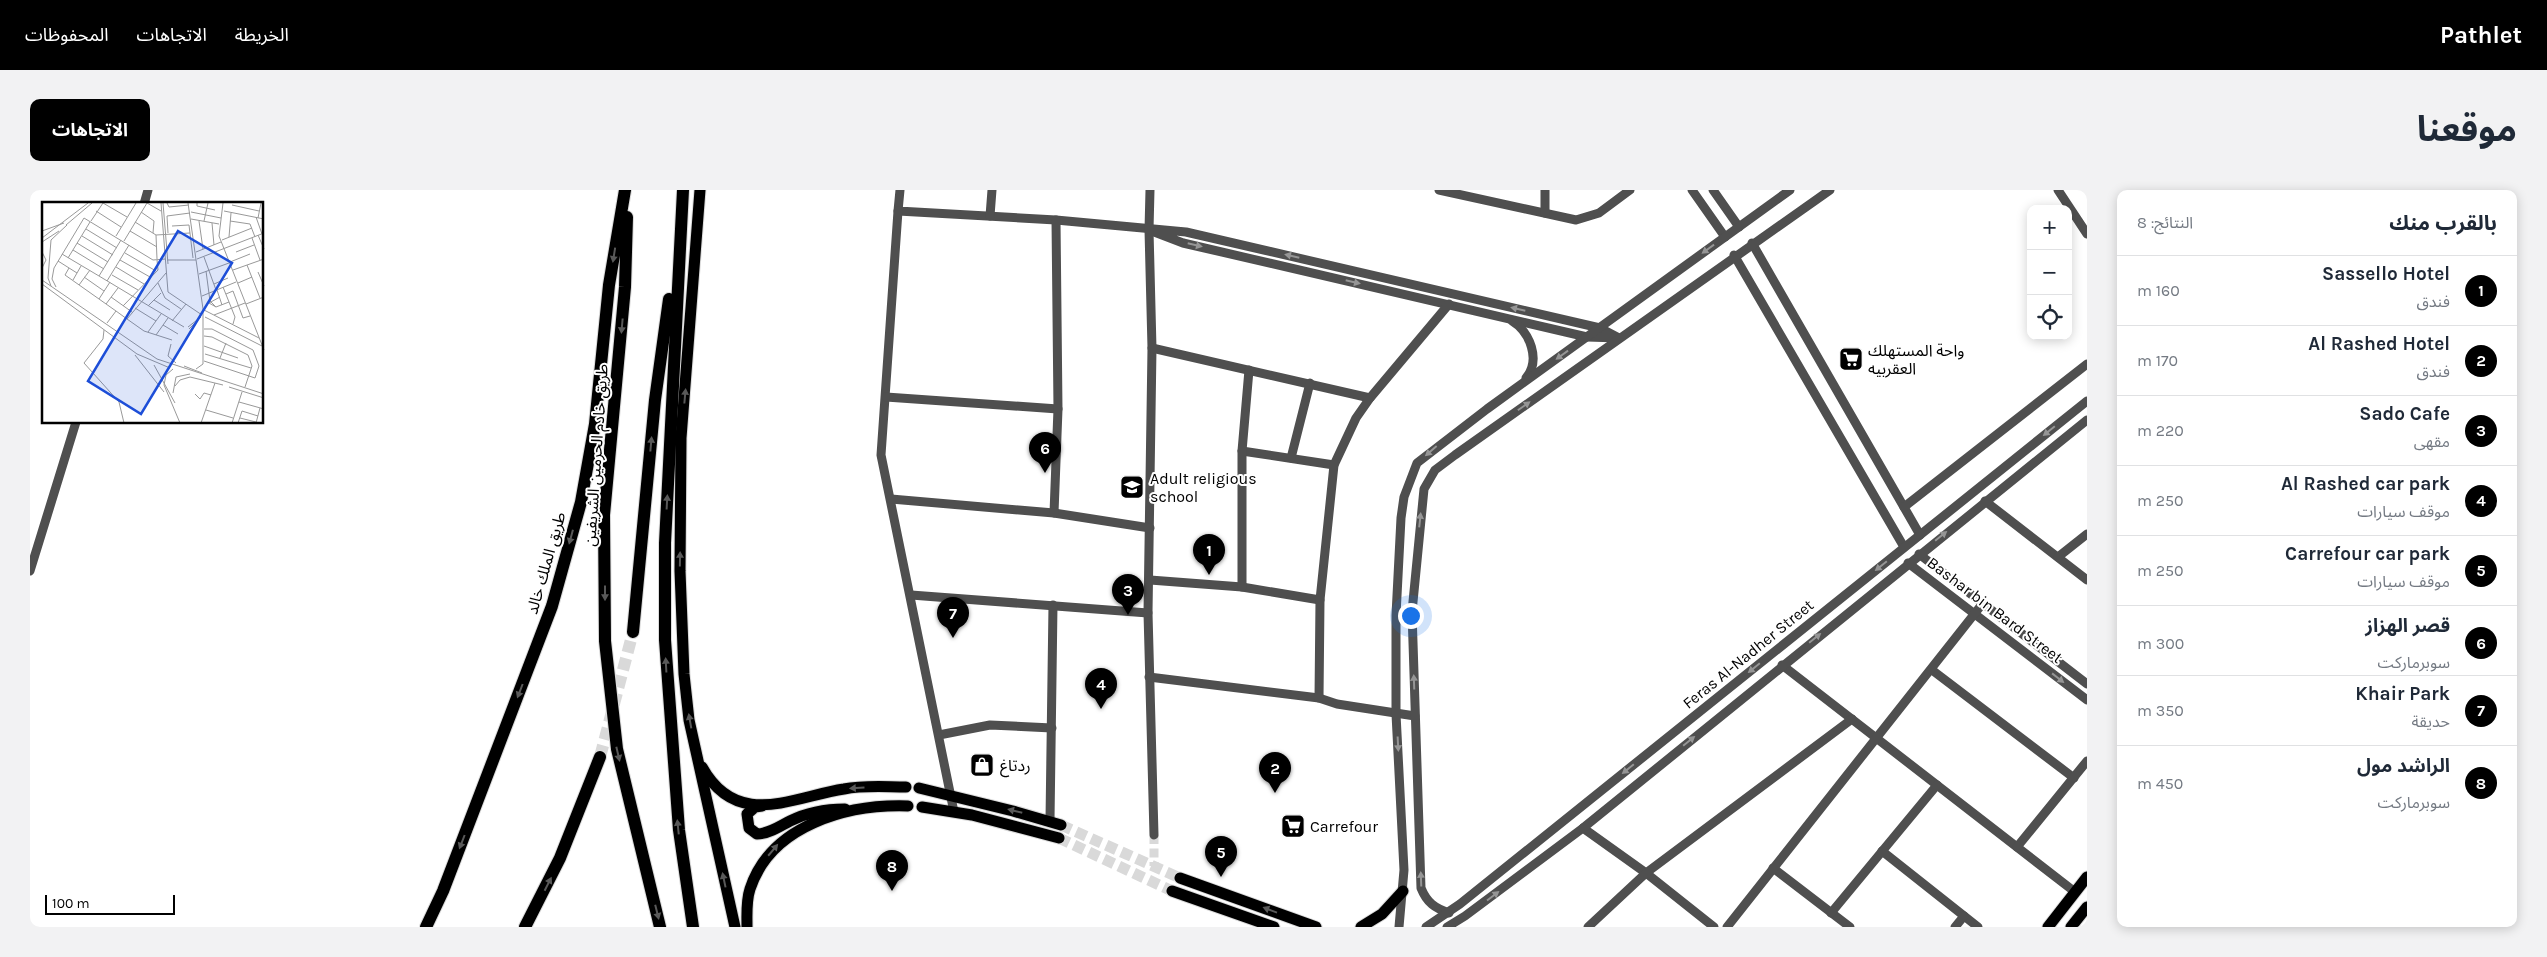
<!DOCTYPE html>
<html lang="ar">
<meta charset="utf-8">
<style>
body{margin:0;font-family:Karla,"Noto Sans Arabic",sans-serif;background:#f2f2f3;color:#1f2937;direction:rtl}
.controls{position:absolute;right:15px;top:15px;display:grid;overflow:hidden;border-radius:10px;box-shadow:0 2px 12px #0003}
.controls button{width:45px;height:45px;display:grid;place-items:center;padding:0;border:0;border-bottom:1px solid #e0e1e3;background:#fff;color:#1f2937;font:25px sans-serif}
.scale{position:absolute;left:15px;bottom:12px;width:130px;box-sizing:border-box;padding-left:5px;border:2px solid #000;border-top:0;font-size:14px;line-height:18px;white-space:nowrap;color:#000;-webkit-text-stroke:4px #fff;paint-order:stroke}
.you{position:absolute;left:1380px;top:425px;width:18px;height:18px;margin:-12px;border:4px solid #fff;border-radius:50%;background:#1a73e8;box-shadow:0 0 0 8px #1a73e833}
.badge{display:grid;place-items:center;width:32px;height:32px;border-radius:50%;background:#000;color:#fff;font-size:16px;font-weight:700}
.pin{position:absolute;translate:-50% -41px;filter:drop-shadow(0 1px 2px #0008)}
.pin::after{content:'';position:absolute;top:26px;width:18px;height:15px;background:inherit;clip-path:polygon(0 0,100% 0,50% 100%)}
.list{margin:0;padding:0;list-style:none}
h2{display:flex;justify-content:space-between;align-items:center;height:65px;margin:0;padding:0 20px;font-size:21px}
h2 small{font-size:16px;font-weight:400;color:#747a83}
.list li{display:grid;grid-template-columns:32px 1fr auto;gap:15px;align-items:center;box-sizing:border-box;height:70px;padding:0 20px;border-top:1px solid #e0e1e3}
.list b{display:block;font-size:19px;white-space:nowrap}
.list p{margin:0;font-size:16px;white-space:nowrap;color:#747a83}
.list em{font-size:16px;font-style:normal;color:#747a83}
.icon{flex:none;width:28px;height:28px;fill:none;stroke:currentColor;stroke-width:2;stroke-linecap:round;stroke-linejoin:round}
.map{position:relative;flex:none;width:2057px;height:737px;overflow:hidden;direction:ltr;border-radius:10px}
header{display:flex;align-items:center;gap:30px;box-sizing:border-box;height:70px;padding:0 25px;background:#000;color:#fff}
header strong{font-size:24px}
nav{display:flex;gap:28px;margin-inline-start:auto;font-size:18px}
.intro{display:flex;align-items:center;justify-content:space-between;box-sizing:border-box;height:120px;padding:0 30px}
h1{margin:0;font-size:35px}
.button{padding:12px 22px;border-radius:10px;background:#000;color:#fff;font-size:18px;font-weight:700}
main{display:flex;gap:30px;padding:0 30px}
aside{flex:1;background:#fff;border-radius:10px;box-shadow:0 2px 12px #0003}
.map>svg:first-child{display:block}
.lines{fill:none;stroke-linecap:round;stroke-linejoin:round}
.minor-tunnel{stroke:#d9d9d9;stroke-width:9;stroke-dasharray:9 4.5;stroke-linecap:butt}
.major-tunnel{stroke:#d9d9d9;stroke-width:11;stroke-dasharray:11 5.5;stroke-linecap:butt}
.highway-tunnel{stroke:#d9d9d9;stroke-width:12;stroke-dasharray:12 6;stroke-linecap:butt}
.major-casing{stroke:#dbdbdb;stroke-width:13}
.highway-casing{stroke:#dbdbdb;stroke-width:14}
.minor{stroke:#4f4f4f;stroke-width:9}
.major{stroke:#000;stroke-width:11}
.highway{stroke:#000;stroke-width:12}
.oneway{fill:#959595}
.oneway2{fill:#595959}
.labels{text-anchor:middle;dominant-baseline:central;stroke-width:4;stroke-linejoin:round;paint-order:stroke}
.poi-label{font-size:16px;fill:#000;stroke:#fff;text-anchor:start}
.street-label{font-size:16px;fill:#000;stroke:#fff}
.inset-road{fill:none;stroke:#999;stroke-width:1}
.view{fill:#1d4ed8;fill-opacity:0.15;stroke:#1d4ed8;stroke-width:2.5}
.inset-edge{fill:none;stroke:#000;stroke-width:2.5}
</style>
<header>
<strong>Pathlet</strong>
<nav><a>الخريطة</a><a>الاتجاهات</a><a>المحفوظات</a></nav>
</header>
<div class="intro"><h1>موقعنا</h1><a class="button">الاتجاهات</a></div>
<main>
<aside>
<h2>بالقرب منك<small>النتائج: 8</small></h2>
<ul class="list">
<li><span class="badge">1</span><div><b>Sassello Hotel</b><p>فندق</p></div><em>160 m</em></li>
<li><span class="badge">2</span><div><b>Al Rashed Hotel</b><p>فندق</p></div><em>170 m</em></li>
<li><span class="badge">3</span><div><b>Sado Cafe</b><p>مقهى</p></div><em>220 m</em></li>
<li><span class="badge">4</span><div><b>Al Rashed car park</b><p>موقف سيارات</p></div><em>250 m</em></li>
<li><span class="badge">5</span><div><b>Carrefour car park</b><p>موقف سيارات</p></div><em>250 m</em></li>
<li><span class="badge">6</span><div><b>قصر الهزاز</b><p>سوبرماركت</p></div><em>300 m</em></li>
<li><span class="badge">7</span><div><b>Khair Park</b><p>حديقة</p></div><em>350 m</em></li>
<li><span class="badge">8</span><div><b>الراشد مول</b><p>سوبرماركت</p></div><em>450 m</em></li>
</ul>
</aside>
<div class="map">
<svg width="2057" height="737" viewBox="0 0 2057 737">
<rect width="100%" height="100%" fill="#fff"/>
<g class="lines">
<!-- minor-tunnel -->
<path class="minor-tunnel" d="M 1124,645 L 1124,676"/>
<!-- major-tunnel -->
<g class="major-tunnel">
<path d="M 1031,635 L 1150,688"/>
<path d="M 1029,648 L 1142,701"/>
</g>
<!-- highway-tunnel -->
<path class="highway-tunnel" d="M 570,567 L 603,442"/>
<!-- major casing -->
<g class="major-casing">
<g id="major">
<path d="M 670,0 L 651,248 L 650,381 L 654,484 L 659,530 L 705,737"/>
<path d="M 672,577 C 707,640 762,607 814,599 C 834,595 856,597 876,597"/>
<path d="M 889,598 L 983,621 L 1031,635"/>
<path d="M 732,616 L 725,617 L 717,624 L 719,638 L 727,644 C 739,644 750,636 760,631 C 778,622 795,619 815,619"/>
<path d="M 892,617 L 942,625 L 1029,648"/>
<path d="M 1150,688 L 1286,737"/>
<path d="M 1142,701 L 1244,737"/>
<path d="M 717,737 C 717,724 716,711 720,699 C 741,635 817,614 878,616"/>
<path d="M 1331,737 L 1352,724 L 1373,701"/>
<path d="M 2018,737 L 2057,687"/>
<path d="M 2041,737 L 2057,717"/>
</g>
</g>
<!-- highway casing -->
<g class="highway-casing">
<g id="highway">
<path d="M 653,0 L 635,353 L 635,450 L 649,640 L 663,737"/>
<path d="M 597,27 L 595,97 L 574,325 L 575,451 L 587,559 L 630,737"/>
<path d="M 603,442 L 625,210 L 639,109"/>
<path d="M 396,737 L 413,701 L 522,416 L 551,312 L 565,234 L 579,95 L 595,0"/>
<path d="M 495,737 L 530,668 L 570,567"/>
</g>
</g>
<!-- minor -->
<g class="minor">
<path d="M 870,0 L 868,21 L 1026,30 L 1156,42 L 1570,138 L 1589,148 L 1557,147 L 1153,53 L 1119,40"/>
<path d="M 1120,0 L 1119,40 L 1122,158 L 1118,423 L 1124,645"/>
<path d="M 1409,0 L 1546,30 L 1569,23 L 1600,0"/>
<path d="M 1662,0 L 1695,47"/>
<path d="M 1683,0 L 1709,37"/>
<path d="M 2028,0 L 2057,44"/>
<path d="M 114,14 L 118,0"/>
<path d="M 868,21 L 851,265 L 924,622"/>
<path d="M 1515,23 L 1515,0"/>
<path d="M 960,26 L 962,0"/>
<path d="M 1722,53 L 1890,345"/>
<path d="M 1704,65 L 1874,357"/>
<path d="M 1482,131 C 1500,142 1511,170 1496,188"/>
<path d="M 1122,158 L 1340,208"/>
<path d="M 856,207 L 1028,219"/>
<path d="M 1212,261 L 1304,275"/>
<path d="M 1261,268 L 1280,193"/>
<path d="M 861,309 L 1024,323 L 1120,338"/>
<path d="M 1955,311 L 2057,390"/>
<path d="M 1874,317 L 2057,174"/>
<path d="M 1024,323 L 1028,219 L 1026,30"/>
<path d="M 1889,364 L 2057,494"/>
<path d="M 2028,367 L 2057,344"/>
<path d="M 1878,373 L 2057,510"/>
<path d="M 0,381 L 46,232"/>
<path d="M 1120,390 L 1212,397 L 1290,410"/>
<path d="M 1212,397 L 1212,261 L 1219,180"/>
<path d="M 881,405 L 1118,423"/>
<path d="M 1752,475 L 2045,702"/>
<path d="M 1902,480 L 2044,588"/>
<path d="M 1119,487 L 1289,508 L 1307,514 L 1385,526"/>
<path d="M 1289,508 L 1290,410 L 1304,275 L 1326,228 L 1340,208 L 1419,114"/>
<path d="M 909,545 L 960,535 L 1022,538"/>
<path d="M 1020,630 L 1023,415"/>
<path d="M 1553,638 L 1616,683 L 1684,737"/>
<path d="M 1987,657 L 2057,571"/>
<path d="M 1852,661 L 1948,737"/>
<path d="M 1743,678 L 1820,737"/>
<path d="M 1419,723 C 1405,718 1397,713 1391,698 L 1382,422 L 1394,299 L 1405,280 L 1425,265 L 1800,0"/>
<path d="M 1801,723 L 1907,595"/>
<path d="M 1369,737 L 1374,680 L 1366,524 L 1366,425 L 1371,328 L 1374,307 L 1387,273 L 1457,219 L 1760,0"/>
<path d="M 1396,737 L 1430,714 L 2057,211"/>
<path d="M 1417,737 L 1435,726 L 1553,638 L 2057,230"/>
<path d="M 1558,737 L 1616,683 L 1822,529"/>
<path d="M 1697,737 L 1953,413"/>
<path d="M 1925,737 L 1934,726"/>
</g>
<!-- major -->
<use href="#major" class="major"/>
<!-- highway -->
<use href="#highway" class="highway"/>
</g>
<!-- one-way arrows -->
<defs><path id="oneway-solid" d="M-6-.8H1V-3.2L6.5 0L1 3.2V.8H-6Z" transform="scale(1.25)"/></defs>
<g class="oneway">
<use href="#oneway-solid" transform="translate(1165 55) rotate(13)"/>
<use href="#oneway-solid" transform="translate(1678 59) rotate(144)"/>
<use href="#oneway-solid" transform="translate(1262 66) rotate(-167)"/>
<use href="#oneway-solid" transform="translate(1323 92) rotate(13)"/>
<use href="#oneway-solid" transform="translate(1488 119) rotate(-167)"/>
<use href="#oneway-solid" transform="translate(1532 165) rotate(144)"/>
<use href="#oneway-solid" transform="translate(1494 216) rotate(-35)"/>
<use href="#oneway-solid" transform="translate(2019 241) rotate(141)"/>
<use href="#oneway-solid" transform="translate(1401 261) rotate(139)"/>
<use href="#oneway-solid" transform="translate(1390 330) rotate(-84)"/>
<use href="#oneway-solid" transform="translate(1911 346) rotate(-39)"/>
<use href="#oneway-solid" transform="translate(1851 376) rotate(141)"/>
<use href="#oneway-solid" transform="translate(1785 448) rotate(-39)"/>
<use href="#oneway-solid" transform="translate(1724 478) rotate(141)"/>
<use href="#oneway-solid" transform="translate(2028 488) rotate(38)"/>
<use href="#oneway-solid" transform="translate(1384 492) rotate(-92)"/>
<use href="#oneway-solid" transform="translate(1659 551) rotate(-39)"/>
<use href="#oneway-solid" transform="translate(1368 554) rotate(87)"/>
<use href="#oneway-solid" transform="translate(1598 579) rotate(141)"/>
<use href="#oneway-solid" transform="translate(1391 689) rotate(-92)"/>
<use href="#oneway-solid" transform="translate(1463 706) rotate(-37)"/>
</g>
<g class="oneway2">
<use href="#oneway-solid" transform="translate(584 65) rotate(99)"/>
<use href="#oneway-solid" transform="translate(592 136) rotate(95)"/>
<use href="#oneway-solid" transform="translate(655 206) rotate(-85)"/>
<use href="#oneway-solid" transform="translate(621 254) rotate(-85)"/>
<use href="#oneway-solid" transform="translate(637 312) rotate(-87)"/>
<use href="#oneway-solid" transform="translate(541 347) rotate(105)"/>
<use href="#oneway-solid" transform="translate(650 369) rotate(-89)"/>
<use href="#oneway-solid" transform="translate(575 403) rotate(90)"/>
<use href="#oneway-solid" transform="translate(636 475) rotate(-93)"/>
<use href="#oneway-solid" transform="translate(490 501) rotate(111)"/>
<use href="#oneway-solid" transform="translate(660 531) rotate(-100)"/>
<use href="#oneway-solid" transform="translate(588 564) rotate(77)"/>
<use href="#oneway-solid" transform="translate(827 598) rotate(177)"/>
<use href="#oneway-solid" transform="translate(985 621) rotate(-166)"/>
<use href="#oneway-solid" transform="translate(648 637) rotate(-96)"/>
<use href="#oneway-solid" transform="translate(432 652) rotate(111)"/>
<use href="#oneway-solid" transform="translate(743 660) rotate(-50)"/>
<use href="#oneway-solid" transform="translate(694 690) rotate(-102)"/>
<use href="#oneway-solid" transform="translate(518 694) rotate(-63)"/>
<use href="#oneway-solid" transform="translate(1240 720) rotate(-159)"/>
<use href="#oneway-solid" transform="translate(627 722) rotate(76)"/>
</g>
<!-- icons -->
<defs>
<g id="supermarket-square" transform="scale(1.25)"><rect x="-9" y="-9" width="18" height="18" rx="4" fill="#000" stroke="#fff"/><path d="M-6-5.5h2.5l.6 2H6L4.5 2H-2.5L-4.4-4H-6ZM-1.5 3.2a1.3 1.3 0 1 0 .1 0ZM3 3.2a1.3 1.3 0 1 0 .1 0Z" fill="#fff"/></g>
<g id="school-square" transform="scale(1.25)"><rect x="-9" y="-9" width="18" height="18" rx="4" fill="#000" stroke="#fff"/><path d="M0-5L7-2L0 1L-7-2ZM-4 1L0 2.5L4 1V4Q0 6-4 4Z" fill="#fff"/></g>
<g id="shop-square" transform="scale(1.25)"><rect x="-9" y="-9" width="18" height="18" rx="4" fill="#000" stroke="#fff"/><path d="M-5-2.5h2.3a2.7 3.5 0 0 1 5.4 0H5L5.5 6h-11ZM-1.5-2.5h3a1.5 2.3 0 0 0-3 0Z" fill="#fff"/></g>
</defs>
<g fill-rule="evenodd">
<use href="#supermarket-square" x="1821" y="169"/>
<use href="#school-square" x="1102" y="297"/>
<use href="#shop-square" x="952" y="575"/>
<use href="#supermarket-square" x="1263" y="636"/>
</g>
<g class="labels">
<!-- poi labels -->
<g class="poi-label">
<text x="1838" y="160">واحة المستهلك<tspan x="1838" dy="18">العقربيه</tspan></text>
<text x="1120" y="288">Adult religious<tspan x="1120" dy="18">school</tspan></text>
<text x="970" y="575">ردتاغ</text>
<text x="1280" y="636">Carrefour</text>
</g>
<!-- street labels -->
<g class="street-label">
<text transform="translate(566 265) rotate(-86)">طريق خادم الحرمين الشريفين</text>
<text transform="translate(516 373) rotate(-74)">طريق الملك خالد</text>
<text transform="translate(1965 420) rotate(37)">Bashar bin Bard Street</text>
<text transform="translate(1718 464) rotate(-39)">Feras Al-Nadher Street</text>
</g>
</g>
<!-- overview -->
<g transform="translate(12 12)">
<rect width="221" height="221" fill="#fff"/>
<path class="inset-road" d="M 105,1 L 119,9M 119,1 L 126,90 L 160,113M 121,1 L 126,62M 125,1 L 127,5 L 147,3M 146,1 L 161,107 L 161,162 L 154,167M 155,1 L 155,4 L 173,8M 181,1 L 177,34 L 222,148M 190,3 L 217,9M 54,9 L 79,25M 182,9 L 222,17M 99,10 L 112,19 L 111,31M 149,10 L 179,16M 214,15 L 220,32M 42,16 L 111,58 L 123,57M 216,16 L 219,1M 149,17 L 177,22M 49,19 L 61,1 L 85,15M 157,19 L 161,47M 162,19 L 166,1M 188,19 L 208,22 L 213,35M 93,20 L 114,33 L 148,31M 170,21 L 172,43M 24,23 L 50,1M 130,24 L 147,23 L 151,56M 44,27 L 75,46M 0,29 L 22,21M 88,29 L 115,45M 126,31 L 125,14 L 148,11M 114,33 L 115,57M 216,33 L 222,47M 40,34 L 71,53M 74,34 L 94,1M 187,35 L 189,11M 0,36 L 46,1M 210,36 L 218,58M 79,38 L 57,74 L 142,125M 180,38 L 210,26M 82,39 L 105,1M 0,40 L 17,29M 35,41 L 66,60M 31,48 L 62,67M 0,50 L 4,58 L 0,66M 154,50 L 179,40M 194,50 L 212,43M 83,51 L 114,69M 20,52 L 57,74M 162,55 L 174,88M 26,56 L 48,20M 155,57 L 222,31M 78,58 L 108,75M 125,58 L 154,58M 16,59 L 35,71M 188,60 L 208,52M 205,63 L 218,96M 74,65 L 102,82M 27,66 L 23,73 L 74,109M 191,68 L 222,57M 164,69 L 168,99 L 174,105M 216,70 L 222,84M 157,72 L 187,61M 70,73 L 96,88M 42,75 L 62,89M 0,78 L 115,157 L 222,192M 31,78 L 39,64M 65,79 L 87,43M 116,81 L 123,96 L 139,107M 196,81 L 210,75M 0,82 L 95,152 L 128,166M 172,82 L 186,76M 37,83 L 48,68M 9,84 L 6,76 L 9,38 L 25,23M 14,85 L 10,77 L 12,66 L 42,16M 181,85 L 193,115 L 191,122M 175,88 L 180,103M 184,92 L 191,89 L 201,116 L 208,114M 160,94 L 194,80M 69,95 L 90,110M 178,95 L 167,101 L 174,105 L 187,100M 57,97 L 68,80M 112,98 L 128,108M 64,102 L 76,86M 204,102 L 222,95M 81,104 L 116,68 L 115,58M 106,104 L 119,91M 93,106 L 114,119M 162,108 L 217,136M 172,113 L 203,101M 163,115 L 220,144M 85,117 L 102,129 L 130,138M 130,119 L 144,102M 65,121 L 74,109 L 85,117 L 124,71M 121,123 L 136,132M 146,125 L 159,115 L 147,127M 162,127 L 170,127 L 211,148 L 217,164 L 213,176 L 162,159M 62,128 L 61,137 L 42,161 L 77,200 L 82,221M 106,130 L 119,112M 114,133 L 126,116M 162,134 L 170,135 L 206,153 L 210,164 L 203,185M 129,142 L 126,154 L 134,161M 162,144 L 196,156M 163,152 L 209,166M 93,153 L 122,190M 178,156 L 184,141M 112,163 L 133,201M 142,164 L 160,171M 131,167 L 124,173 L 122,183 L 138,221M 133,184 L 138,178 L 148,175 L 181,183M 187,185 L 222,196M 131,191 L 134,175 L 148,172M 153,192 L 158,197 L 162,191 L 169,193M 197,200 L 222,207M 164,208 L 191,216M 198,216 L 214,220M 159,221 L 173,181M 190,221 L 200,190M 196,221 L 200,209 L 216,214M 214,221 L 218,206"/>
<path class="view" d="M 136,29 L 190,61 L 99,212 L 46,179 Z"/>
<rect width="221" height="221" class="inset-edge"/>
</g>
</svg>
<div class="controls">
<button>+</button>
<button>−</button>
<button><svg class="icon" aria-label="locate" viewBox="0 0 24 24"><circle cx="12" cy="12" r="6"/><path d="M12 2v4M12 18v4M2 12h4M18 12h4"/></svg></button>
</div>
<div class="scale">100 m</div>
<div class="you"></div>
<div class="pin badge" style="left:1179px;top:385px">1</div>
<div class="pin badge" style="left:1245px;top:603px">2</div>
<div class="pin badge" style="left:1098px;top:425px">3</div>
<div class="pin badge" style="left:1071px;top:519px">4</div>
<div class="pin badge" style="left:1191px;top:687px">5</div>
<div class="pin badge" style="left:1015px;top:283px">6</div>
<div class="pin badge" style="left:923px;top:448px">7</div>
<div class="pin badge" style="left:862px;top:701px">8</div>
</div>
</main>
